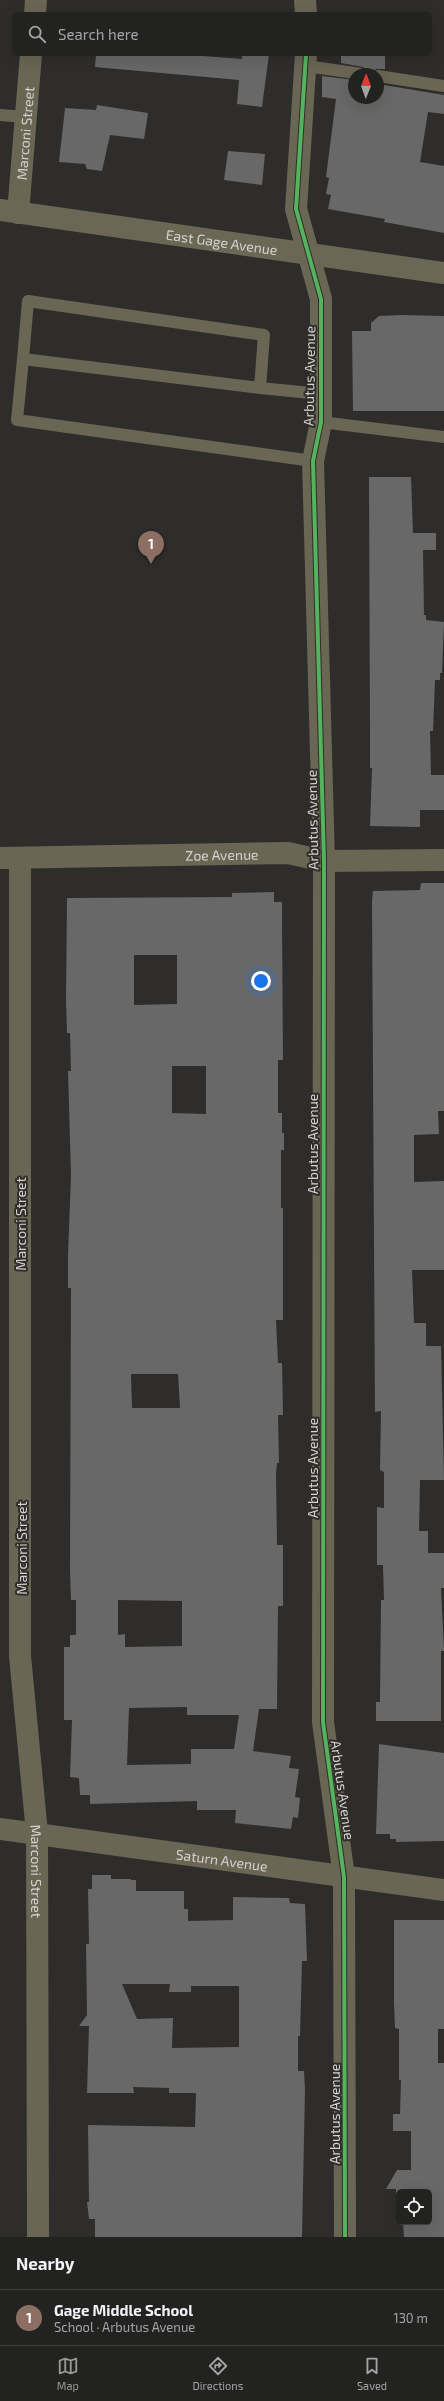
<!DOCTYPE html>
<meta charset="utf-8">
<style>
body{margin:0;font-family:"Exo 2",sans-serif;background:#2a2a2a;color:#f1f3f6}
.controls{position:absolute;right:12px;bottom:12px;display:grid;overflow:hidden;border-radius:6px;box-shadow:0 4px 16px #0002}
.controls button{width:36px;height:36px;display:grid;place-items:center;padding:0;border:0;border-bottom:1px solid #3f3f3f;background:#222221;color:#f1f3f6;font:20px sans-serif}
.compass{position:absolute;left:348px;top:68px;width:36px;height:36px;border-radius:50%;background:#222221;box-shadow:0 4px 16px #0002;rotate:1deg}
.you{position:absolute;left:261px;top:981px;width:14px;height:14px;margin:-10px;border:3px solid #fff;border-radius:50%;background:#1a73e8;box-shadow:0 0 0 6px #1a73e833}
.badge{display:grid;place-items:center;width:26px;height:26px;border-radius:50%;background:#9a9997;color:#fff;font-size:13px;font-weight:700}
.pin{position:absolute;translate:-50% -33px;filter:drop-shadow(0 1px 2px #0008)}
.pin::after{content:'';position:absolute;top:21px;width:14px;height:12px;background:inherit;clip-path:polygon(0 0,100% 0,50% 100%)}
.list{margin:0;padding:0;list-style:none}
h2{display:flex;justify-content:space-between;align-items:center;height:52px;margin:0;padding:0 16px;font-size:17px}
h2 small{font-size:13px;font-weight:400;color:#a2a4a5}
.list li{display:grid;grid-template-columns:26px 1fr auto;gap:12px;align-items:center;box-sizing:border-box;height:56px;padding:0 16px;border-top:1px solid #3f3f3f}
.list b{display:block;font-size:15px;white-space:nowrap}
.list p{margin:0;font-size:13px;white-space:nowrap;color:#a2a4a5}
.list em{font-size:13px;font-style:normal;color:#a2a4a5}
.icon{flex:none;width:22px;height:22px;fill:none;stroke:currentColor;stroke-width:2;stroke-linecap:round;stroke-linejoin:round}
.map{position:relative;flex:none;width:444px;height:2237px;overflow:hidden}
.search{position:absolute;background:#222221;box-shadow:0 4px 16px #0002;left:12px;right:12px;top:12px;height:44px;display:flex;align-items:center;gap:10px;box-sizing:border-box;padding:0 14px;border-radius:6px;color:#a2a4a5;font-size:15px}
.sheet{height:108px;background:#222221}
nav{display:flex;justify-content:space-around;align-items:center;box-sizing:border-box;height:56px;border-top:1px solid #3f3f3f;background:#222221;font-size:11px;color:#a2a4a5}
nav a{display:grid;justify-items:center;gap:2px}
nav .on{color:#9a9997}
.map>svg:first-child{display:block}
.building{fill:#686868;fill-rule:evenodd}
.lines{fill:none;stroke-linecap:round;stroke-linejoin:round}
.service{stroke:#6a6654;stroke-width:12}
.minor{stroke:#6a6654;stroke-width:22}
.tertiary{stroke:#6a6654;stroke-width:22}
.secondary{stroke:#6a6855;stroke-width:22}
.cycleway-casing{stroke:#2f2e2b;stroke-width:6}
.cycleway{stroke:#56b35d;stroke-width:4}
.labels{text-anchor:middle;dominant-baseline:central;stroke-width:4;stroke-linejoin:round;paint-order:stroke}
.street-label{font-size:14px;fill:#d4d3d1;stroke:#2f2e2b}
</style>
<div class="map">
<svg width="444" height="2237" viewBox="0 0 444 2237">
<rect width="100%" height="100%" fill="#2e2d2c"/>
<!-- building -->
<g class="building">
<path d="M 96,54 L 177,54 L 242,59 L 242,54 L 269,54 L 262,107 L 237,104 L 239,80 L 95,67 Z"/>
<path d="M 341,54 L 385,54 L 385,69 L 376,69 L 369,74 L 363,67 L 341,63 Z"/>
<path d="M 322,76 L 354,80 L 354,98 L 378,98 L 378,84 L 444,95 L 444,114 L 428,112 L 420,162 L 444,166 L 444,233 L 384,222 L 385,219 L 328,209 L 331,195 L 326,194 L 329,178 L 326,177 L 336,99 L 322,97 Z"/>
<path d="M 97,105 L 148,113 L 144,139 L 110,135 L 102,171 L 87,169 L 85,164 L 59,162 L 65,108 L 96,110 Z"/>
<path d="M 228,151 L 265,154 L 262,185 L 224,180 Z"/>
<path d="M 402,315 L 444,316 L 444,411 L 353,411 L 352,331 L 371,331 L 371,323 L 379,316 Z"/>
<path d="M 369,477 L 411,477 L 413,533 L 436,533 L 436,550 L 423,550 L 424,615 L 426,615 L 426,620 L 444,622 L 442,673 L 440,673 L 440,680 L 435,680 L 433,731 L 430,731 L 431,775 L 444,775 L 444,810 L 420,810 L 420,827 L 370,826 L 372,768 L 370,768 L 370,734 Z"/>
<path d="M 421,883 L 444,883 L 444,1111 L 438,1111 L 439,1134 L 414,1135 L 414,1182 L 444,1181 L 444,1270 L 412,1270 L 414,1323 L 426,1323 L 426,1346 L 441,1346 L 444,1480 L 420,1480 L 419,1531 L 428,1531 L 428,1553 L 444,1553 L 444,1588 L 441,1588 L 444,1651 L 441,1651 L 441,1721 L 376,1721 L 376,1702 L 380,1702 L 381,1600 L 384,1600 L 383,1565 L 377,1565 L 377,1507 L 384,1508 L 384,1472 L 380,1470 L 381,1411 L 375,1412 L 372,901 L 373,891 L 420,890 Z"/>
<path d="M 274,892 L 274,902 L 282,902 L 282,921 L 283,1060 L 278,1060 L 278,1113 L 282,1113 L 282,1133 L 284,1133 L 284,1150 L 281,1150 L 281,1208 L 283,1208 L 283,1320 L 276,1320 L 278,1363 L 282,1363 L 283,1415 L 278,1415 L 279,1463 L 277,1463 L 276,1474 L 277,1545 L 283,1545 L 283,1606 L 278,1606 L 277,1709 L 259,1709 L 253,1751 L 291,1756 L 289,1768 L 299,1769 L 295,1797 L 300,1798 L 298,1818 L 293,1817 L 291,1829 L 235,1823 L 236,1810 L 197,1810 L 197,1801 L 90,1804 L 90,1795 L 80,1795 L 79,1778 L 70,1777 L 72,1720 L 64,1720 L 64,1647 L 70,1647 L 70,1635 L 76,1635 L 76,1600 L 71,1600 L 70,1570 L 71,1288 L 68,1288 L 68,1256 L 71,1175 L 68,1071 L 71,1071 L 70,1033 L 67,1033 L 66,1000 L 67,898 L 232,897 L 232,893 ZM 134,955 L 177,955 L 177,1004 L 134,1005 ZM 172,1066 L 206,1066 L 206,1114 L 172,1113 ZM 131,1374 L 178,1374 L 180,1408 L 132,1408 ZM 118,1600 L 182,1601 L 182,1646 L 125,1647 L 125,1634 L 118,1635 ZM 187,1707 L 187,1715 L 239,1715 L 234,1749 L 191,1749 L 191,1764 L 127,1765 L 129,1708 Z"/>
<path d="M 379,1744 L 444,1753 L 444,1841 L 396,1842 L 396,1839 L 390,1839 L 390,1834 L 376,1834 Z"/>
<path d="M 92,1875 L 111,1875 L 111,1879 L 131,1879 L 131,1880 L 136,1880 L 136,1891 L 184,1891 L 184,1909 L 188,1909 L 188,1921 L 233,1920 L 233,1897 L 289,1898 L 290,1903 L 305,1904 L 307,1961 L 302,1961 L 300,2036 L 298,2036 L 298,2071 L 304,2071 L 305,2089 L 302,2237 L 95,2237 L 95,2219 L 89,2219 L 87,2202 L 89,2202 L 88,2125 L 195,2127 L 196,2093 L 169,2093 L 169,2088 L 133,2087 L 134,2093 L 87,2093 L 89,2026 L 79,2026 L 87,2015 L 86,1944 L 89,1944 L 88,1889 L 92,1889 ZM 122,1984 L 170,1984 L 169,1992 L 191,1992 L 191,1986 L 239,1986 L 239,2047 L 172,2048 L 173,2018 L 137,2019 Z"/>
<path d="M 394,1920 L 444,1920 L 444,2029 L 438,2029 L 438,2063 L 444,2063 L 444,2237 L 404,2237 L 403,2222 L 429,2222 L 429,2192 L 399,2192 L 399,2197 L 396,2197 L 396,2189 L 386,2189 L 397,2170 L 411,2170 L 411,2131 L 393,2131 L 393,2114 L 400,2114 L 401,2080 L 399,2080 L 399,2029 L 395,2028 L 394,2002 Z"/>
</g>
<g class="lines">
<!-- service -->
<g class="service">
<path d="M 306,66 L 362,74"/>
<path d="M 378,76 L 444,86"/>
<path d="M 0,115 L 26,117"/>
<path d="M 23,359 L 17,420 L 313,461"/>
<path d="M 260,388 L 264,335 L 28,301 L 23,359 L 260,388 L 321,394"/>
<path d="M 321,422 L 444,437"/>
</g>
<!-- minor -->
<g class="minor">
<path d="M 305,0 L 306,14"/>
<path d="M 35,14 L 36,0"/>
<path d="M 306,54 L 296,209 L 321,299 L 321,422 L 313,461 L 324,861 L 323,1722 L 344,1877 L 345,2237"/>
<path id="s1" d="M 18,213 L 31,54"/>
<path id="s2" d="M 0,858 L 288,853 L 324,861 L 444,860"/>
<path id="s3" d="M 20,858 L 20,1656 L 37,1833 L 38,2237"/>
</g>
<!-- tertiary -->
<path class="tertiary" id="s4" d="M 0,1829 L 444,1890"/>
<!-- secondary -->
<path class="secondary" id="s5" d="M 0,210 L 444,273"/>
<!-- cycleway casing -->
<g class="cycleway-casing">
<path id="cycleway" d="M 306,54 L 296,209 L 321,299 L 321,422 L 313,461 L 324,861 L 323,1722 L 344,1877 L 345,2237"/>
</g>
<!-- cycleway -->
<use href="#cycleway" class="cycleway"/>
</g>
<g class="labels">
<!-- street labels -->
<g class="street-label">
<text stroke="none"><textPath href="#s1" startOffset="80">Marconi Street</textPath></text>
<text stroke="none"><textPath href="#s5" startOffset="224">East Gage Avenue</textPath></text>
<text transform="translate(309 376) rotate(-89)">Arbutus Avenue</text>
<text transform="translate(312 820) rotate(-91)">Arbutus Avenue</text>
<text stroke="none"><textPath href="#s2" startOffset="222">Zoe Avenue</textPath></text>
<text transform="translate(312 1144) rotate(-90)">Arbutus Avenue</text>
<text transform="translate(20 1224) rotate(-90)">Marconi Street</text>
<text transform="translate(312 1468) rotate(-90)">Arbutus Avenue</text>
<text transform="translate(21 1548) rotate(-90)">Marconi Street</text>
<text transform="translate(343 1790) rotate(82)">Arbutus Avenue</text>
<text stroke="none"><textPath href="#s4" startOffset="224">Saturn Avenue</textPath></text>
<text stroke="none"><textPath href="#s3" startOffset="1014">Marconi Street</textPath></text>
<text transform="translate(334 2114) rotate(-90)">Arbutus Avenue</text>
</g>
</g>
</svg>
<div class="controls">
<button><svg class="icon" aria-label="locate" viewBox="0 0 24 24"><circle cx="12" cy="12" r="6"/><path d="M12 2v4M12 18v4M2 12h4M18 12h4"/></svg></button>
</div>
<svg class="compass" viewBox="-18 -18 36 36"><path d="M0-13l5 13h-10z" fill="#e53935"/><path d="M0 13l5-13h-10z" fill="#a2a4a5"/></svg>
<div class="you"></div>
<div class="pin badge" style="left:151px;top:564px;background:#8d6e63">1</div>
<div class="search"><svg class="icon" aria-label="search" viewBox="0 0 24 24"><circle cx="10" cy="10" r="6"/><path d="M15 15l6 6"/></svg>Search here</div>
</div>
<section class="sheet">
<h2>Nearby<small></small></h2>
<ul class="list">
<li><span class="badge" style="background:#8d6e63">1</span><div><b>Gage Middle School</b><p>School · Arbutus Avenue</p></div><em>130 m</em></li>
</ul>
</section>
<nav>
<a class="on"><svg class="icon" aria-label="map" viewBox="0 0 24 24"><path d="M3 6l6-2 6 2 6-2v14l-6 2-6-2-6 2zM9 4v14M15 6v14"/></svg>Map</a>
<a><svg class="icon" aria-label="directions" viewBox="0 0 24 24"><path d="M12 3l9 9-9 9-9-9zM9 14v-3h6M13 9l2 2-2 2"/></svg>Directions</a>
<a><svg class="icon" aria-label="saved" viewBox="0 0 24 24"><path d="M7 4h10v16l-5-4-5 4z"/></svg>Saved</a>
</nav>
